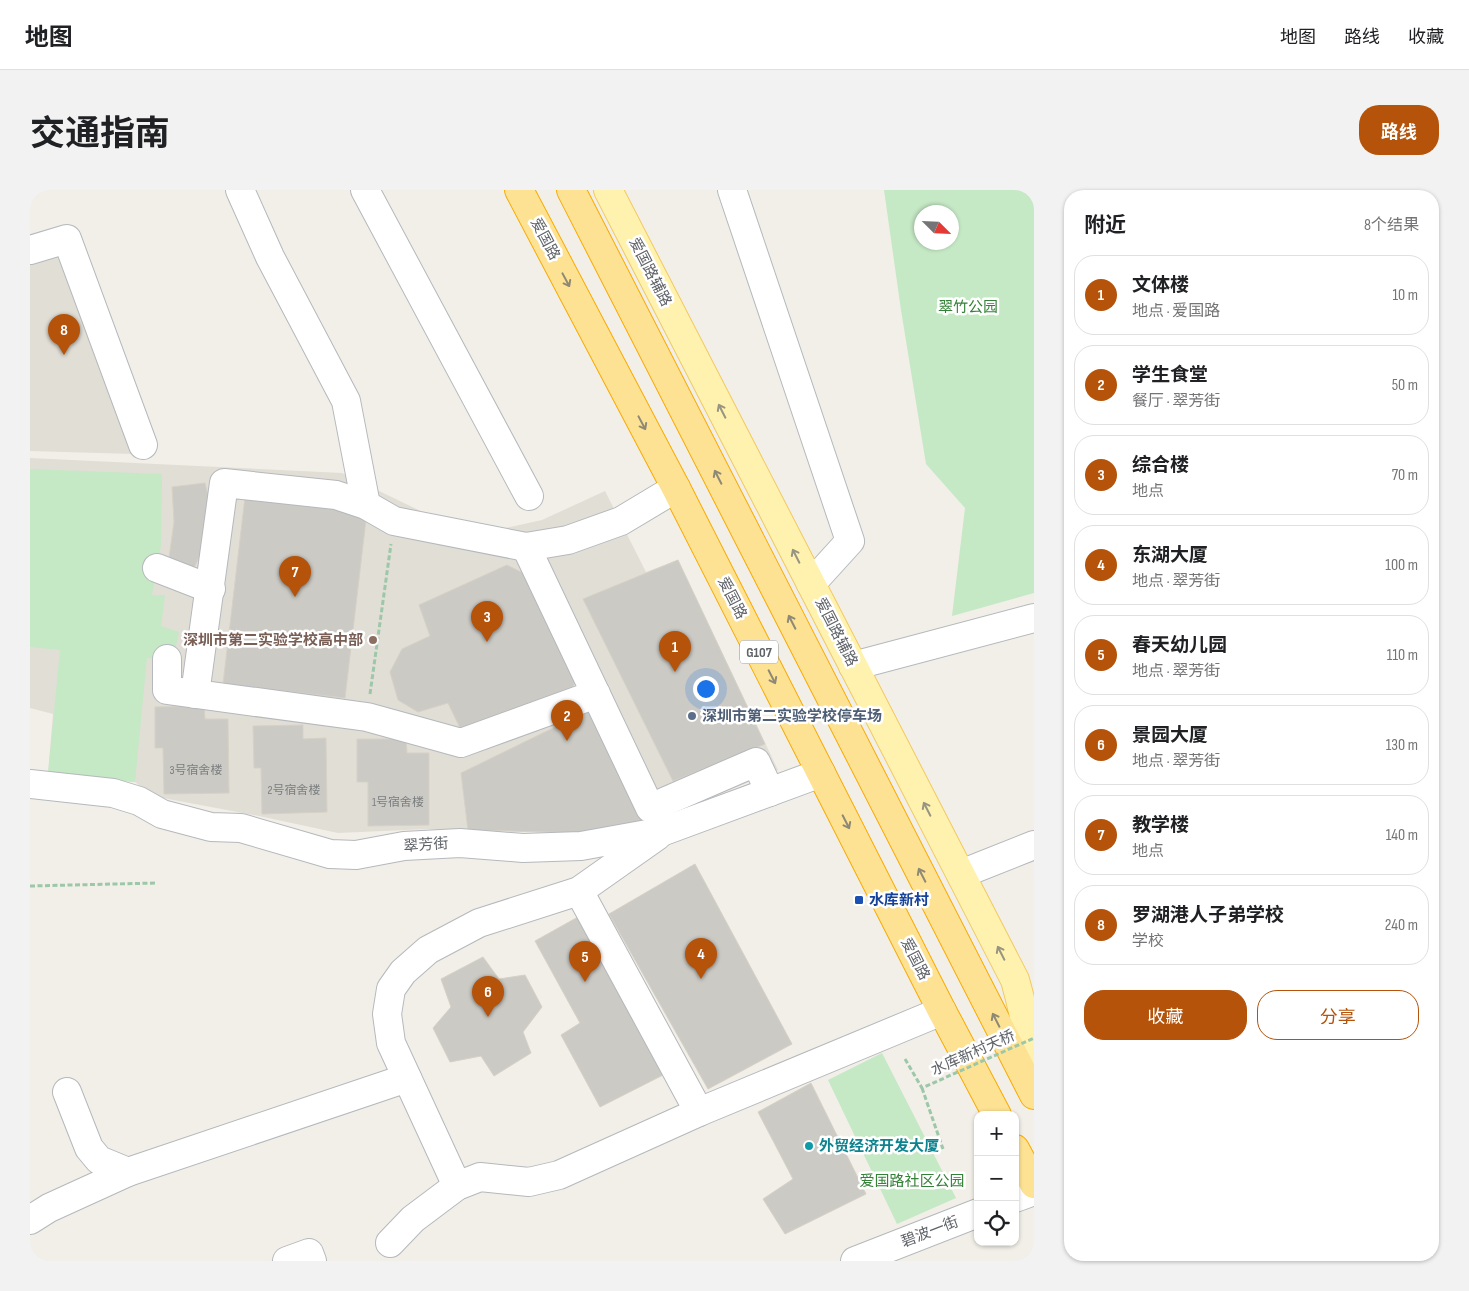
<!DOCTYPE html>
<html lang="zh">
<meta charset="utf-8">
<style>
body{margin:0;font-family:"Sofia Sans Condensed","Noto Sans SC",sans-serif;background:#f2f2f2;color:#202124}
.controls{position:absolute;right:15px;bottom:15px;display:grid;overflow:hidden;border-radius:10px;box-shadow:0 1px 4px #0004}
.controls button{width:45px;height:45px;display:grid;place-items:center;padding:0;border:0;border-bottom:1px solid #e0e0e0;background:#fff;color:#202124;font:25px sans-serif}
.compass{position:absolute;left:884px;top:15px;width:45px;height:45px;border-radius:50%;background:#fff;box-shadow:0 1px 4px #0004;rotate:114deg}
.you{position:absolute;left:675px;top:498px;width:18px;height:18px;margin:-12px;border:4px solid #fff;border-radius:50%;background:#1a73e8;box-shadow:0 0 0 8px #1a73e833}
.badge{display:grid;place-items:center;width:32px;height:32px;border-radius:50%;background:#b45309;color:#fff;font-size:16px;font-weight:700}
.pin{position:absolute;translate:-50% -41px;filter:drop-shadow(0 1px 2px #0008)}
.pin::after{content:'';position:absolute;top:26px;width:18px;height:15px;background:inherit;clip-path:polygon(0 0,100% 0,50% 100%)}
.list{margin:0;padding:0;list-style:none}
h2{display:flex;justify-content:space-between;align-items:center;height:65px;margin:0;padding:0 20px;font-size:21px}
h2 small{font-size:16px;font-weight:400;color:#757577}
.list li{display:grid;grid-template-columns:32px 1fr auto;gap:15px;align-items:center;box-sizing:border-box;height:80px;margin:0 10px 10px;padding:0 10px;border:1px solid #e0e0e0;border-radius:20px}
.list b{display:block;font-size:19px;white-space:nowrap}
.list p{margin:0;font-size:16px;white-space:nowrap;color:#757577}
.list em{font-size:16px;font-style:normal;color:#757577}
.actions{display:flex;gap:10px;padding:15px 20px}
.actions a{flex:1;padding:11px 0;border:1px solid #b45309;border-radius:20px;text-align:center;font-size:18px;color:#b45309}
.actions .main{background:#b45309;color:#fff}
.icon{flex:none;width:28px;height:28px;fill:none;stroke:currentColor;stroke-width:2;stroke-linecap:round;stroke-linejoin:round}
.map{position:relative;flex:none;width:1004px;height:1071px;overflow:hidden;border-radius:20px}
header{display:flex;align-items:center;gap:30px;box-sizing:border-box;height:70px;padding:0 25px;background:#fff;border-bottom:1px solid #e0e0e0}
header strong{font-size:24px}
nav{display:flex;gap:28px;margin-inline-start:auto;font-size:18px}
.intro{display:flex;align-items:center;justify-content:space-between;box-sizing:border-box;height:120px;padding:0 30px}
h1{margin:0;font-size:35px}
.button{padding:12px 22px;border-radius:20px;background:#b45309;color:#fff;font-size:18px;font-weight:700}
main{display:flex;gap:30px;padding:0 30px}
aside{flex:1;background:#fff;border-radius:20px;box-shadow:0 1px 4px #0004}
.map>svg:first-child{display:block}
.education{fill:#e1ded6}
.green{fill:#c5e8c5;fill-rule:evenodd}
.building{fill:#cccac5;stroke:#d6d1c6}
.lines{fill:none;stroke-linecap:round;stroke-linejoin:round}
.minor-casing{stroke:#b5b8bc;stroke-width:30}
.major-casing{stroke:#f2c960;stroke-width:30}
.highway-casing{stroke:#f9ab00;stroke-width:30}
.path{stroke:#9cc7a9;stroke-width:3;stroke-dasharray:5 2.5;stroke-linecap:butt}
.minor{stroke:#fff;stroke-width:28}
.major{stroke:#fff2af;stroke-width:28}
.highway{stroke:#fde293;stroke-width:28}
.path-bridge{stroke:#9cc7a9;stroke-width:3;stroke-dasharray:5 2.5;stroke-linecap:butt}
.oneway{stroke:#8e8975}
.oneway2{stroke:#979581}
.education-dot{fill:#8d6e63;stroke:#fff;stroke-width:2}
.service-dot{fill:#5c6f8a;stroke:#fff;stroke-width:2}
.transit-dot{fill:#1a4fb4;stroke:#fff;stroke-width:2}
.culture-dot{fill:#0f9aa8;stroke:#fff;stroke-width:2}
.labels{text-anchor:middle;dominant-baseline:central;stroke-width:5;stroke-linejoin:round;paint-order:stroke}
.number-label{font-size:12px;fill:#7a7d7f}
.shield{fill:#fff;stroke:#8f9295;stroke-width:1}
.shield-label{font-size:14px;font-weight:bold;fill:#5f6368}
.street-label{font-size:15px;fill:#5f6368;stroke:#fff}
.park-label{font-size:15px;fill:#348238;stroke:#fff}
.education-label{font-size:15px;font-weight:bold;fill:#785e54;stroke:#fff;text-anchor:end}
.service-label{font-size:15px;font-weight:bold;fill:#4e5e75;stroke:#fff;text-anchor:start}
.transit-label{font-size:15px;font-weight:bold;fill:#164399;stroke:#fff;text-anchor:start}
.culture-label{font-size:15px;font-weight:bold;fill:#0d838f;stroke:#fff;text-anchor:start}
</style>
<header>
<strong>地图</strong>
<nav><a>地图</a><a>路线</a><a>收藏</a></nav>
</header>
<div class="intro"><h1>交通指南</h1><a class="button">路线</a></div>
<main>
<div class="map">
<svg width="1004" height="1071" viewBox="0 0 1004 1071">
<rect width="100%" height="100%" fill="#f1efe8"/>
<!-- education -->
<g class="education">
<path d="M 30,61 L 103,264 L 0,261 L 0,70 Z"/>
<path d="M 0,268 L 312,283 L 409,330 L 466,340 L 512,330 L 575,301 L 616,382 L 648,370 L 748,580 L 630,629 L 553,643 L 398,639 L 308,643 L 229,626 L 122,606 L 105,592 L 18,584 L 23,524 L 0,518 Z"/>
</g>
<!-- green -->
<g class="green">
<path d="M 854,0 L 1004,0 L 1004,403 L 922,426 L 935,318 L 896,274 L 871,120 ZM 922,22 L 922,52 L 892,52 L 892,22 Z"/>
<path d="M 0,279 L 132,284 L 131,355 L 122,405 L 135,405 L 131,436 L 149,442 L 143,469 L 117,468 L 105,592 L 18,584 L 30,460 L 0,457 Z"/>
<path d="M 852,863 L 926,1008 L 867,1034 L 798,890 Z"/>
</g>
<!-- building -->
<g class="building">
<path d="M 175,293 L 180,313 L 174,356 L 164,378 L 139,368 L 144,332 L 142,297 Z"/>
<path d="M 215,307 L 337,321 L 315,508 L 193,494 Z"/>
<path d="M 648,370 L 735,554 L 643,591 L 553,409 Z"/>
<path d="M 477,375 L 495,384 L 546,489 L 538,509 L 432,542 L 418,513 L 388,522 L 368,510 L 360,482 L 372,459 L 400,446 L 389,415 Z"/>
<path d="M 174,516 L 175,529 L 198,529 L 199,603 L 134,604 L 133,558 L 125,558 L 125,517 Z"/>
<path d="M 562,519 L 618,631 L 553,643 L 438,640 L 431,583 Z"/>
<path d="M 273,535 L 273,549 L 296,548 L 297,622 L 232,624 L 231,578 L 224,578 L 223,536 Z"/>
<path d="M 327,549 L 376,549 L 377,563 L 399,563 L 399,635 L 338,636 L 338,592 L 327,592 Z"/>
<path d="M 665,674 L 762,854 L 678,899 L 579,724 Z"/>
<path d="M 548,727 L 633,885 L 570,917 L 531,845 L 550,833 L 505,751 Z"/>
<path d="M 453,767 L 469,789 L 495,785 L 512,817 L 493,842 L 501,863 L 464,886 L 451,866 L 420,872 L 403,838 L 421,817 L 411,789 Z"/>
<path d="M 781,893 L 836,1004 L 755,1044 L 733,1009 L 763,989 L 728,922 Z"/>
</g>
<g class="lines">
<!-- minor casing -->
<g class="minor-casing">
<g id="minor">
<path d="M 210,0 L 240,67 L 316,211 L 336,315"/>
<path d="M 335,0 L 499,306"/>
<path d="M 702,0 L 820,351 L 781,394"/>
<path d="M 0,60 L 37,49 L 113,255"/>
<path d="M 496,357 L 620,618 L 726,572 L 740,602"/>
<path d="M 127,378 L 181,399"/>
<path d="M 137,469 L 137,500 L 337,527 L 431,553 L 566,504"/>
<path d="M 823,476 L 1004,428"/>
<path d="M 165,504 L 194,293 L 306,305 L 336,315 L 364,331 L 496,357 L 538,350 L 591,331 L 646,298"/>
<path d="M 0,594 L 83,603 L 109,611 L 132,624 L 181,637 L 211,638 L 300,664 L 326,665 L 374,656 L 430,653 L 493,658 L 551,656 L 634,641 L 791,583"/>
<path d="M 931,684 L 1004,655"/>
<path d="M 549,701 L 669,922"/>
<path d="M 37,902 L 59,958 L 69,970 L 98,982"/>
<path d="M 427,996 L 361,853 L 357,824 L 361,799 L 373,782 L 398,760 L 449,733 L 549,701 L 627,646"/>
<path d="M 985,1008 L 1004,1001"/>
<path d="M 0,1030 L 19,1018 L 98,982 L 377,888"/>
<path d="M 360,1053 L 383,1029 L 427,996 L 450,987 L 499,992 L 529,985 L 669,922 L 912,821"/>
<path d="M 257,1071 L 279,1063 L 282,1071"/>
<path d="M 825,1071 L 948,1023"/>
</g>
</g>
<!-- major casing -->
<g class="major-casing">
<path id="major" d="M 578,0 L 985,790 C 995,825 1001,859 1004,894"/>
</g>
<!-- highway casing -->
<g class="highway-casing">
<g id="highway">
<path d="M 489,0 L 646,298 L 912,821 L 967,925"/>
<path d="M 541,0 L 1004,905"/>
<path d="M 985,959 L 1004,994"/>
</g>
</g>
<!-- path -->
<g class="path">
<path d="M 340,504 L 361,354"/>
<path d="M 0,696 L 127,693"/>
<path d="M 892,898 L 913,959"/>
</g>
<!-- minor -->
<use href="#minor" class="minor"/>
<!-- major -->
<use href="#major" class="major"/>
<!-- highway -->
<use href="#highway" class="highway"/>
<!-- path-bridge -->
<path class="path-bridge" d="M 875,869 L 892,898 L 1004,848"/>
</g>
<!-- one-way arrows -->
<defs><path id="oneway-shaft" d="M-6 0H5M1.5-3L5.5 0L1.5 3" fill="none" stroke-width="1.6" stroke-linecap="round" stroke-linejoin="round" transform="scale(1.25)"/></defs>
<g class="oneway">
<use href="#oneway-shaft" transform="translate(536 90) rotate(62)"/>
<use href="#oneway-shaft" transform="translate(612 233) rotate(62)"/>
<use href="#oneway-shaft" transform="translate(688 287) rotate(-117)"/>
<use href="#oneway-shaft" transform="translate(762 432) rotate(-117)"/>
<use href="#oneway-shaft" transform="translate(742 487) rotate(63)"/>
<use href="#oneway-shaft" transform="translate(816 632) rotate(63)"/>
<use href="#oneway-shaft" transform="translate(892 685) rotate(-117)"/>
<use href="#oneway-shaft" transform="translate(966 830) rotate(-117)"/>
</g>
<g class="oneway2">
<use href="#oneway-shaft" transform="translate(692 221) rotate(-117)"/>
<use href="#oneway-shaft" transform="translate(766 366) rotate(-117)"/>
<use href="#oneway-shaft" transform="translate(897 619) rotate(-117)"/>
<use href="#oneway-shaft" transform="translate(971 763) rotate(-117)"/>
</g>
<!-- markers -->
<circle class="education-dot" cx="343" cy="450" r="5"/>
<circle class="service-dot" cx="662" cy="526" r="5"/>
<rect class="transit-dot" x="824" y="705" width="10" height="10" rx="2.5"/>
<circle class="culture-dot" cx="779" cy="956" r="5"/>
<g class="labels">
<!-- number labels -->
<g class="number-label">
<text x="166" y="580">3号宿舍楼</text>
<text x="264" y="600">2号宿舍楼</text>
<text x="368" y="612">1号宿舍楼</text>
</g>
<!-- shield labels -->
<rect class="shield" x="710" y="450.5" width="38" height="23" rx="4"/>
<g class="shield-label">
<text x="729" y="462">G107</text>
</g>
<!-- street labels -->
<g class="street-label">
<text transform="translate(515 49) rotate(62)">爱国路</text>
<text transform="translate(620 82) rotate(63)">爱国路辅路</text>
<text transform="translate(702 408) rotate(63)">爱国路</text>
<text transform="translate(806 442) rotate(63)">爱国路辅路</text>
<text transform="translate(396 655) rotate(-4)">翠芳街</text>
<text transform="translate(885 769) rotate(63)">爱国路</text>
<text transform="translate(943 863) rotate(-24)">水库新村天桥</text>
<text transform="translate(900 1042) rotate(-21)">碧波一街</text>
</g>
<!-- park labels -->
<g class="park-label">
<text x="938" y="117">翠竹公园</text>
<text x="882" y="991">爱国路社区公园</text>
</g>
<!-- education labels -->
<g class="education-label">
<text x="333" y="450">深圳市第二实验学校高中部</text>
</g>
<!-- service labels -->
<g class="service-label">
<text x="672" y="526">深圳市第二实验学校停车场</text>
</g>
<!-- transit labels -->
<g class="transit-label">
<text x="839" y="710">水库新村</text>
</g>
<!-- culture labels -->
<g class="culture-label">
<text x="789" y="956">外贸经济开发大厦</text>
</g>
</g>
</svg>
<div class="controls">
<button>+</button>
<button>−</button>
<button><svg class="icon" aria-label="locate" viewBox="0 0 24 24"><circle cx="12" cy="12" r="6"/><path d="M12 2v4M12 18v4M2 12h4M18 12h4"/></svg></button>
</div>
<svg class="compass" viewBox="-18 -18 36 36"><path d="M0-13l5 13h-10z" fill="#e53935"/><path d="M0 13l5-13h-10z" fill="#757577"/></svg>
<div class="you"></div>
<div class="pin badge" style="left:645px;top:482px">1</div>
<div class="pin badge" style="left:537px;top:551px">2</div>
<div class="pin badge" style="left:457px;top:452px">3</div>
<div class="pin badge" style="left:671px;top:789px">4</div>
<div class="pin badge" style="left:555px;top:792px">5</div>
<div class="pin badge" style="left:458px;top:827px">6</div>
<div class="pin badge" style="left:265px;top:407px">7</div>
<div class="pin badge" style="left:34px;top:165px">8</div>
</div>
<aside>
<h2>附近<small>8个结果</small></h2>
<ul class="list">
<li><span class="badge">1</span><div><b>文体楼</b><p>地点 · 爱国路</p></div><em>10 m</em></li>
<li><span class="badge">2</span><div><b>学生食堂</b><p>餐厅 · 翠芳街</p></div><em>50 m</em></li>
<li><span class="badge">3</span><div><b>综合楼</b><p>地点</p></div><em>70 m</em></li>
<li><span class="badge">4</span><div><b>东湖大厦</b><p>地点 · 翠芳街</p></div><em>100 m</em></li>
<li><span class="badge">5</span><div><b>春天幼儿园</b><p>地点 · 翠芳街</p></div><em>110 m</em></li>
<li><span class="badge">6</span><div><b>景园大厦</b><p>地点 · 翠芳街</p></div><em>130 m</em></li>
<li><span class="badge">7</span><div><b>教学楼</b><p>地点</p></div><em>140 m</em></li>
<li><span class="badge">8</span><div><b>罗湖港人子弟学校</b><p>学校</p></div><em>240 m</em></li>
</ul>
<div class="actions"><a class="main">收藏</a><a>分享</a></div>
</aside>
</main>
